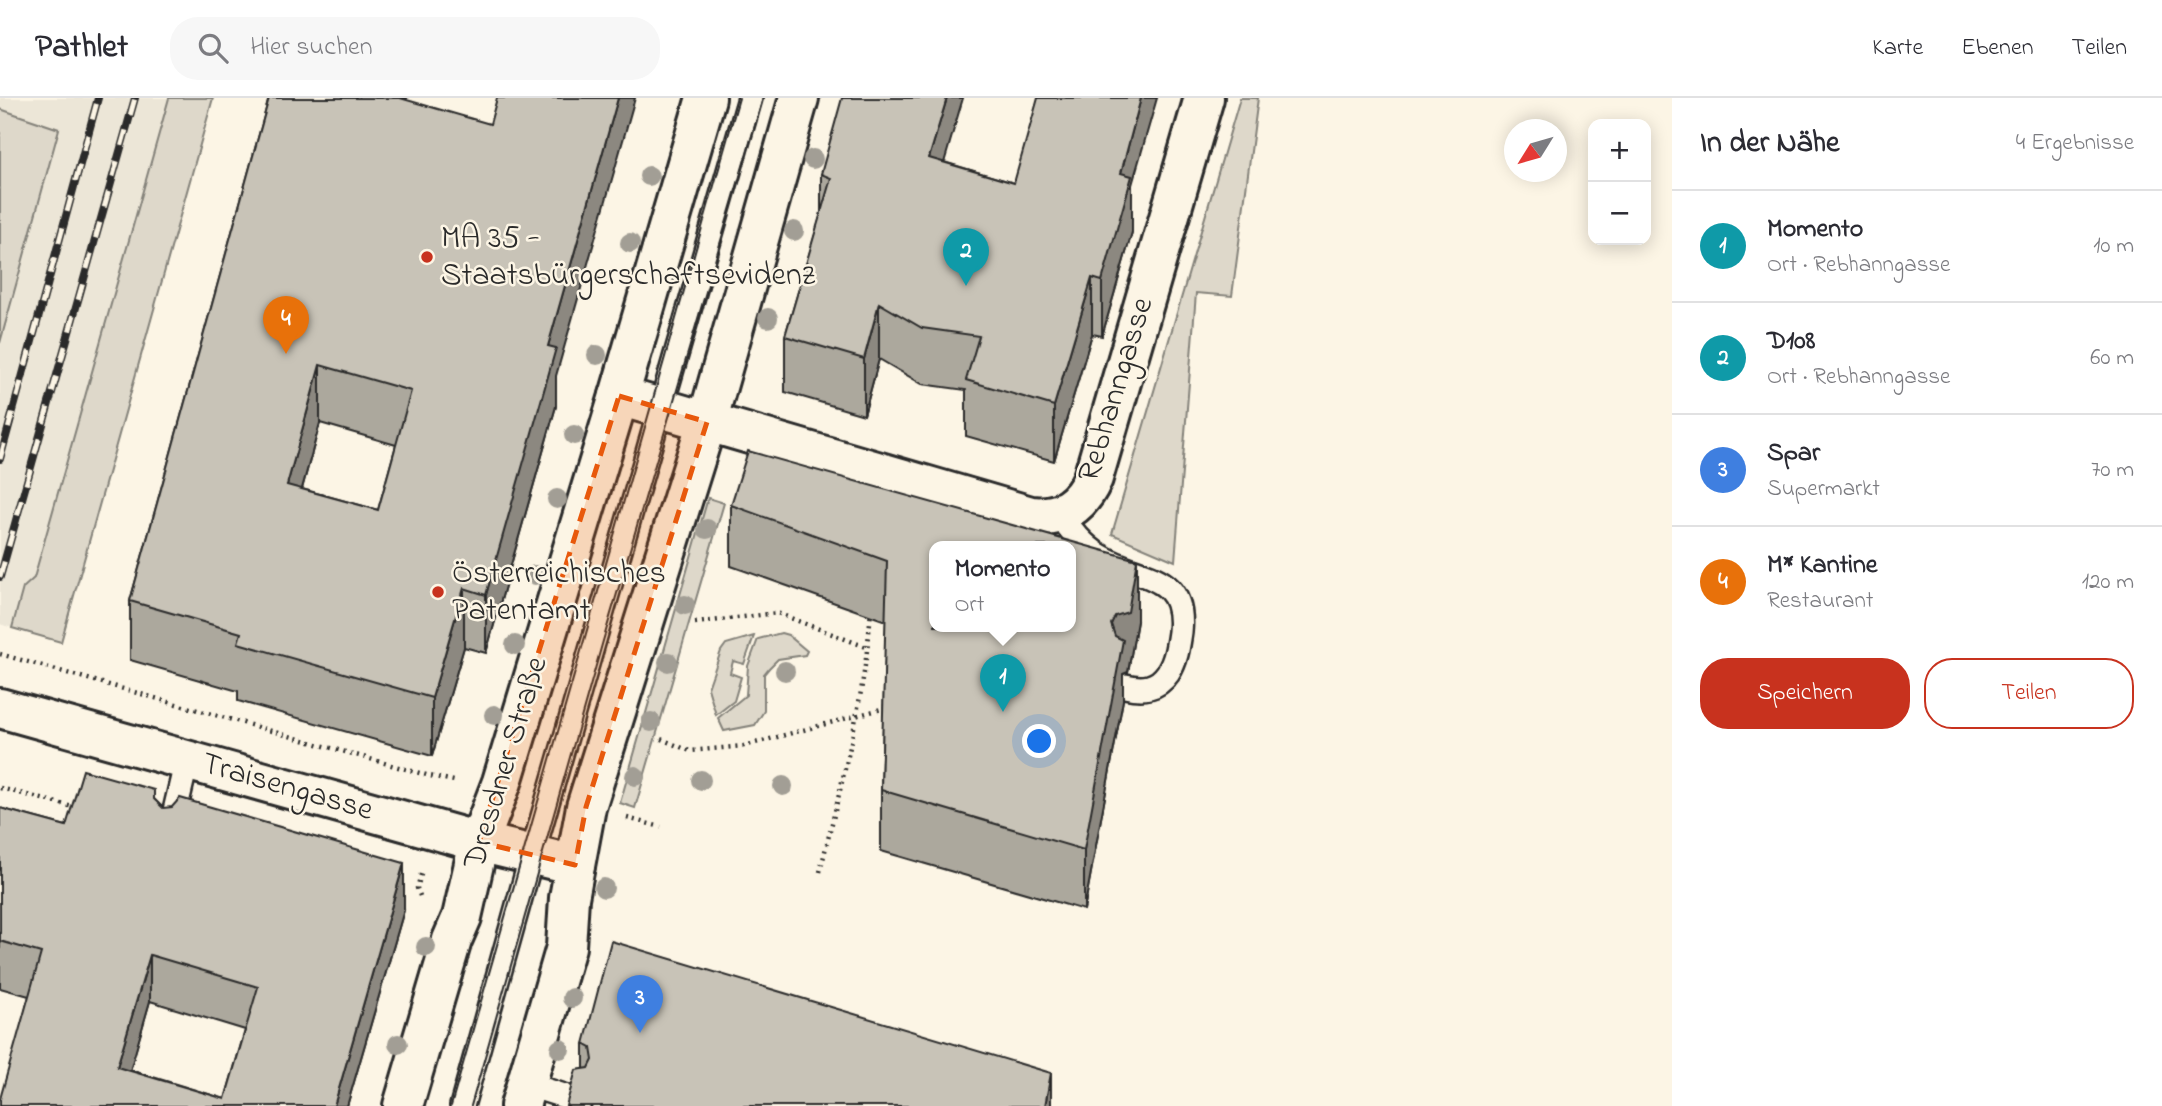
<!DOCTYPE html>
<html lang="de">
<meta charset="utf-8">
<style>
body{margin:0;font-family:"Indie Flower",sans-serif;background:#f7f7f7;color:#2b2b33}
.controls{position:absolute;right:21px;top:21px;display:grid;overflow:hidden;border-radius:14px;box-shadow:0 4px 18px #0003}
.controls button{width:63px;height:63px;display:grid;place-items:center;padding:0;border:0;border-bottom:2px solid #e1e1e2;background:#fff;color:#2b2b33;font:35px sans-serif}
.compass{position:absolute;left:1504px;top:21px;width:63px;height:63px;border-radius:50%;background:#fff;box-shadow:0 4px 18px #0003;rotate:233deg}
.you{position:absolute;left:1040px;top:644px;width:24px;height:24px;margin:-18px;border:5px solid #fff;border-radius:50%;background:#1a73e8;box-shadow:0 0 0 10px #1a73e833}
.badge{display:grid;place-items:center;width:46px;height:46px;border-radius:50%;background:#c8321e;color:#fff;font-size:23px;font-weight:700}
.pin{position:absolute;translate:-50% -58px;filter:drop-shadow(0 2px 4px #0008)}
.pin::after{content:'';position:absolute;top:37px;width:24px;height:21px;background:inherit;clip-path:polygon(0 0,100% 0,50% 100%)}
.popup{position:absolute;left:929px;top:443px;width:147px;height:91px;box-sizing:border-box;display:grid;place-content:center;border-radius:14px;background:#fff;filter:drop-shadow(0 2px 5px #0005);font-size:23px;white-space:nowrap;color:#7c7c81}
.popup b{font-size:26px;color:#2b2b33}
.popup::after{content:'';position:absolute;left:50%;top:100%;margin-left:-14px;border:14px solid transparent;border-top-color:#fff}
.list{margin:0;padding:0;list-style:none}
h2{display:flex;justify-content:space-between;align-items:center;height:91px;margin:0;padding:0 28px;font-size:30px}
h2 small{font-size:23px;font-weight:400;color:#7c7c81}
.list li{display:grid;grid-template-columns:46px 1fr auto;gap:21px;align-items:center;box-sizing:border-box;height:112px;padding:0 28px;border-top:2px solid #e1e1e2}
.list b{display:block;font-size:26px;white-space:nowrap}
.list p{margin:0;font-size:23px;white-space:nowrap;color:#7c7c81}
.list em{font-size:23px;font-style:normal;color:#7c7c81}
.actions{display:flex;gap:14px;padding:21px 28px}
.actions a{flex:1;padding:16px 0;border:2px solid #c8321e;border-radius:28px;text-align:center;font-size:24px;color:#c8321e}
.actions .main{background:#c8321e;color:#fff}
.icon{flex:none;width:38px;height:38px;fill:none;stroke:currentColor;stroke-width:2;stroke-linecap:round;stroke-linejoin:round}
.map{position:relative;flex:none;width:1672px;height:1008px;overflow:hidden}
header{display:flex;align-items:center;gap:42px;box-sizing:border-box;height:98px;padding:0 35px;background:#fff;border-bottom:2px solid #e1e1e2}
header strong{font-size:33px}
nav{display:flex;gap:38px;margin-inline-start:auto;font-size:24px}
.search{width:490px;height:63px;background:#f7f7f7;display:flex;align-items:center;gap:18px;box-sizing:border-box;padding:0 24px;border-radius:28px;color:#7c7c81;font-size:26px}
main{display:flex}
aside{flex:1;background:#fff}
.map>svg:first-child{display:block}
.built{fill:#ece6d7}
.green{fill:#ded8ca;stroke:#84827a;stroke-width:2}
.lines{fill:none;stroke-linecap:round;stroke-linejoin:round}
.service-casing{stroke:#2b2b2b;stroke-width:28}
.minor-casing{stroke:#2b2b2b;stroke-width:44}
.tertiary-casing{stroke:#2b2b2b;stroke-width:44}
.secondary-casing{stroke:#2b2b2b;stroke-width:44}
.path{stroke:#2b2b2b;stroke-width:4.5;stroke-dasharray:2 5;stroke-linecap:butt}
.service{stroke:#fcf5e5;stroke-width:23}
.minor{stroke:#fcf5e5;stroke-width:38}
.tertiary{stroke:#fcf5e5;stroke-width:38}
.secondary{stroke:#fcf5e5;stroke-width:38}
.tram{stroke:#2b2b2b;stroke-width:2}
.rail-casing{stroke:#2b2b2b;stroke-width:8}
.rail{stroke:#fcf5e5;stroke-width:5;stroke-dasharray:16;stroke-linecap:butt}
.tree{fill:#a29e95}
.wall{fill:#aca89d;stroke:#2b2b2b;stroke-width:2;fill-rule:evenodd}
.shaded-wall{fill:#8c8880;stroke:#2b2b2b;stroke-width:2}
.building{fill:#c8c3b7;stroke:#2b2b2b;stroke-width:2;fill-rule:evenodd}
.marked{fill:#e8590c;fill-opacity:0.2;stroke:#e8590c;stroke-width:5;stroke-dasharray:14 9;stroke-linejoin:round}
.poi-dot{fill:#c8321e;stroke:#fcf5e5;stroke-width:2.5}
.labels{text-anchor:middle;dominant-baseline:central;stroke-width:5;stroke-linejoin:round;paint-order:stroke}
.poi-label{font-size:32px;fill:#2b2b2b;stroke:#fcf5e5;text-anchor:start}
.street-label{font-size:32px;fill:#2b2b2b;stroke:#fcf5e5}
</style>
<header>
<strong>Pathlet</strong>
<div class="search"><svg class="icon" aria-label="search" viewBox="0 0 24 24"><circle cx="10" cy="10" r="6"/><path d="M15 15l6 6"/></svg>Hier suchen</div>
<nav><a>Karte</a><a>Ebenen</a><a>Teilen</a></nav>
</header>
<main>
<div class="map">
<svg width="1672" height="1008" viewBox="0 0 1672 1008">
<rect width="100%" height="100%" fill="#fcf5e5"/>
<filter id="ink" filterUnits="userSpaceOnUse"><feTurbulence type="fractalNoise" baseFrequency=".0143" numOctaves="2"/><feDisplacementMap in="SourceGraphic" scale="14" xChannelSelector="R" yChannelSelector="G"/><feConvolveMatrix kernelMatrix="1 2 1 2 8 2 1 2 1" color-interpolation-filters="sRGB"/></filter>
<g filter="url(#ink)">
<!-- built -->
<path class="built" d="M 0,0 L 169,0 L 34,480 L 23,490 L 12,530 L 0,526 Z"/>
<!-- green -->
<g class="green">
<path d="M 169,0 L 213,0 L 61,544 L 12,530 L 23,490 L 34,480 Z"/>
<path d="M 1240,0 L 1258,0 L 1232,198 L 1196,195 L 1175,463 L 1112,436 Z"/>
<path d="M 0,11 L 59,31 L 0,245 Z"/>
<path d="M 708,400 L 724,405 L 635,710 L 620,705 Z"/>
<path d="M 781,535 L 788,537 L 807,553 L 805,557 L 778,561 L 769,570 L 764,576 L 764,613 L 755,627 L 724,633 L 718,620 L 746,597 L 748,568 L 758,541 Z"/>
<path d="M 754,538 L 744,566 L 733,563 L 730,575 L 741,579 L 734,603 L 716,617 L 708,590 L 721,553 L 726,546 Z"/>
</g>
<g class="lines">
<!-- service casing -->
<g class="service-casing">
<g id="service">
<path d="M 1059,416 C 1071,432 1083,448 1100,458 C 1139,482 1186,473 1180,534 C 1178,548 1176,563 1168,575 C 1157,591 1143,592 1125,588"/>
<path d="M 170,734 L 187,662"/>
<path d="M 526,986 L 580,1003"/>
<path d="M 462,1008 L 532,757 L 750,0"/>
</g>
</g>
<!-- minor casing -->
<g class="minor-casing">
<path id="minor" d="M 619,298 L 1031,418 C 1061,421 1081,408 1093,380 L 1204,0"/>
</g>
<!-- tertiary casing -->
<g class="tertiary-casing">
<path id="tertiary" d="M 0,610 L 479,744 L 575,767"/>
</g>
<!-- secondary casing -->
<g class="secondary-casing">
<g id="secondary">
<path d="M 403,1008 L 452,842 L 462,819 L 479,744 L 502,684 L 619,298 L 706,0"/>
<path d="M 520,1008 L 566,849 L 569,800 L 586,709 L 707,324 L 799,0"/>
</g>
</g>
<!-- path -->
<g class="path">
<path d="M 695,525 L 777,515 L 869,550"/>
<path d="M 0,556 L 430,678 L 454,683"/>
<path d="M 661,641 L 690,653 L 744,648 L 885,610"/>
<path d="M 0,690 L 77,710"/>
<path d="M 627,720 L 661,729"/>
<path d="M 820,774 C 841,687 865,601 871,511"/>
<path d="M 420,798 L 417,790 L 422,773"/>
</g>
<!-- service -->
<use href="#service" class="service"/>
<!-- minor -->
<use href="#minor" class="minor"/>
<!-- tertiary -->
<use href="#tertiary" class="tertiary"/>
<!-- secondary -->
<use href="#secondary" class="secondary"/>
<!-- tram -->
<g class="tram">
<path d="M 451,1008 L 739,0"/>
<path d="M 471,1008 L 603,543 L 763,0"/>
</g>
<!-- rail casing -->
<g class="rail-casing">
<g id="rail">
<path d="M 0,361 L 98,0"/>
<path d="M 0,479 L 135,0"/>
</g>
</g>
<!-- rail -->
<use href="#rail" class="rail"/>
</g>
<!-- trees -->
<g class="tree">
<circle cx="813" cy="61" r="10"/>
<circle cx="649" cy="78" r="10"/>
<circle cx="794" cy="133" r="10"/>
<circle cx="630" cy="145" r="10"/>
<circle cx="768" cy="220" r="10"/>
<circle cx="597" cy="257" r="10"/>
<circle cx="574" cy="337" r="10"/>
<circle cx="557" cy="401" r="10"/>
<circle cx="707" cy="431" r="10"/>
<circle cx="535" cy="477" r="10"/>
<circle cx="685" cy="507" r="10"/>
<circle cx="515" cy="547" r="10"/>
<circle cx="668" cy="564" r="10"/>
<circle cx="785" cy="573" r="10"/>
<circle cx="494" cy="617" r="10"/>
<circle cx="651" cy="624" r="10"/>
<circle cx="635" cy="678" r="10"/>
<circle cx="701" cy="682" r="10"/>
<circle cx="783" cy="688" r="10"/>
<circle cx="604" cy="790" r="10"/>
<circle cx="426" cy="849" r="10"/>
<circle cx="572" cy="900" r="10"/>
<circle cx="398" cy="946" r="10"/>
<circle cx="560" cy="951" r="10"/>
</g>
<!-- wall -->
<g class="wall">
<path d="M 269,0 L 407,0 L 406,2 L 556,278 L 556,308 L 486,555 L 464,549 L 432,658 L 238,603 L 238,593 L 130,562 L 130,503 ZM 320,325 L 396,347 L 378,412 L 302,391 Z"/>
<path d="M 944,64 L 1014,85 L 1132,87 L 1132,134 L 1102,238 L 1092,236 L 1054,363 L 966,338 L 966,292 L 922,286 L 879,261 L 864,317 L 785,294 L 785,238 L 821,116 L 821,76 Z"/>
<path d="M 731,407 L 1137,523 L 1128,574 L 1123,576 L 1123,602 L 1084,812 L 881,753 L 881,692 L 886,523 L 731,468 Z"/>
<path d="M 154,701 L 163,710 L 404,812 L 347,1008 L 0,1008 L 29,898 L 0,890 L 0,710 L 66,728 ZM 150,903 L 245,932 L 225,1001 L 130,972 Z"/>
<path d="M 584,946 L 1051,1008 L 584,971 Z"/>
</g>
<!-- shaded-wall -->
<g class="shaded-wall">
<path d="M 618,0 L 635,0 L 556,278 L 556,308 L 486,555 L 486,497 L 548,248 Z"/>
<path d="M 947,0 L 963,0 L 929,116 L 929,60 Z"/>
<path d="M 1141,0 L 1157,0 L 1132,87 L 1132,134 L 1102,238 L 1102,183 L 1121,75 Z"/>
<path d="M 1092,180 L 1092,236 L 1054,363 L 1054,308 Z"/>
<path d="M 879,205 L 879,261 L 864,317 L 864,261 Z"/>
<path d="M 320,267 L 320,325 L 287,445 L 287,387 Z"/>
<path d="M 1137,462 L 1137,523 L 1128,574 L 1123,576 L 1123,602 L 1084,812 L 1084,752 L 1111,526 Z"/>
<path d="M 464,490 L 464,549 L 432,658 L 432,600 Z"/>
<path d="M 404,765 L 404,812 L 347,1008 L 334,1008 Z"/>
<path d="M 150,857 L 150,903 L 120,1008 L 117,969 Z"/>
<path d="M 1051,975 L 1051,1008 L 1045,1008 Z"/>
</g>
<!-- building -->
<g class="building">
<path d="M 269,0 L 400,0 L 490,26 L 497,0 L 618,0 L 548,248 L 556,250 L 486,497 L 464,490 L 432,600 L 238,545 L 241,535 L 130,503 ZM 320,267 L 411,293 L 378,412 L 287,387 Z"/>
<path d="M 842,0 L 947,0 L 929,60 L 1014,85 L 1038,0 L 1141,0 L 1121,75 L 1132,78 L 1102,183 L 1092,180 L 1054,308 L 966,282 L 979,238 L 922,230 L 879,205 L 864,261 L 785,238 L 831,80 L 821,76 Z"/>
<path d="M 748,353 L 1137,462 L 1128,514 L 1115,518 L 1111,526 L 1115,538 L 1123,542 L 1084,752 L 881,692 L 887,463 L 731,407 ZM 935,448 L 1071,448 L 1071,528 L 935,528 Z"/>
<path d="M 83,672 L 154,692 L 154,701 L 163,710 L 172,709 L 180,700 L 404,765 L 334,1008 L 0,1008 L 0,1001 L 41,855 L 0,843 L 0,710 L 66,728 ZM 150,857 L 258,889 L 225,1001 L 117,969 Z"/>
<path d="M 611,843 L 1051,975 L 1045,1008 L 566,1008 L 576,972 L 589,970 L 593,962 L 591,950 L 584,946 Z"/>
</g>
</g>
<!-- marked area -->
<path class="marked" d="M 619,298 L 707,324 L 586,709 L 575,767 L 479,744 Z"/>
<!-- markers -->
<g class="poi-dot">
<circle cx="427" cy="159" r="7"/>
<circle cx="438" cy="494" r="7"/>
</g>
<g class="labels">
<!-- poi labels -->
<g class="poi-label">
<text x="441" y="141">MA 35 -<tspan x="441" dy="37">Staatsbürgerschaftsevidenz</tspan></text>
<text x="452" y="476">Österreichisches<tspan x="452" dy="37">Patentamt</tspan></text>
</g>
<!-- street labels -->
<g class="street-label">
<text transform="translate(1117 292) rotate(-73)">Rebhanngasse</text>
<text transform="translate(507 665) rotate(-73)">Dresdner Straße</text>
<text transform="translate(287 690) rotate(16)">Traisengasse</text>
</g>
</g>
</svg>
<div class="controls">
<button>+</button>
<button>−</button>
</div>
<svg class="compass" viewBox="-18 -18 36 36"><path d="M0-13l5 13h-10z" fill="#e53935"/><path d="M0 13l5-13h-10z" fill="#7c7c81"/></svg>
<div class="you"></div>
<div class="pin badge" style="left:1003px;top:614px;background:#0f9aa8">1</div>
<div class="popup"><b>Momento</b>Ort</div>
<div class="pin badge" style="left:966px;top:188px;background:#0f9aa8">2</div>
<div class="pin badge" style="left:640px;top:935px;background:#3f7fe0">3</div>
<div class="pin badge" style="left:286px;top:256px;background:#e8710a">4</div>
</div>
<aside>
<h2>In der Nähe<small>4 Ergebnisse</small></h2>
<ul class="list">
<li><span class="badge" style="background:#0f9aa8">1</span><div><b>Momento</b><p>Ort · Rebhanngasse</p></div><em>10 m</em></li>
<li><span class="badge" style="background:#0f9aa8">2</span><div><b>D108</b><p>Ort · Rebhanngasse</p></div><em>60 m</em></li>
<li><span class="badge" style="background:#3f7fe0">3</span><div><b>Spar</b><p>Supermarkt</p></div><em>70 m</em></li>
<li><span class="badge" style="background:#e8710a">4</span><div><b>M* Kantine</b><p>Restaurant</p></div><em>120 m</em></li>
</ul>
<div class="actions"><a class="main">Speichern</a><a>Teilen</a></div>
</aside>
</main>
